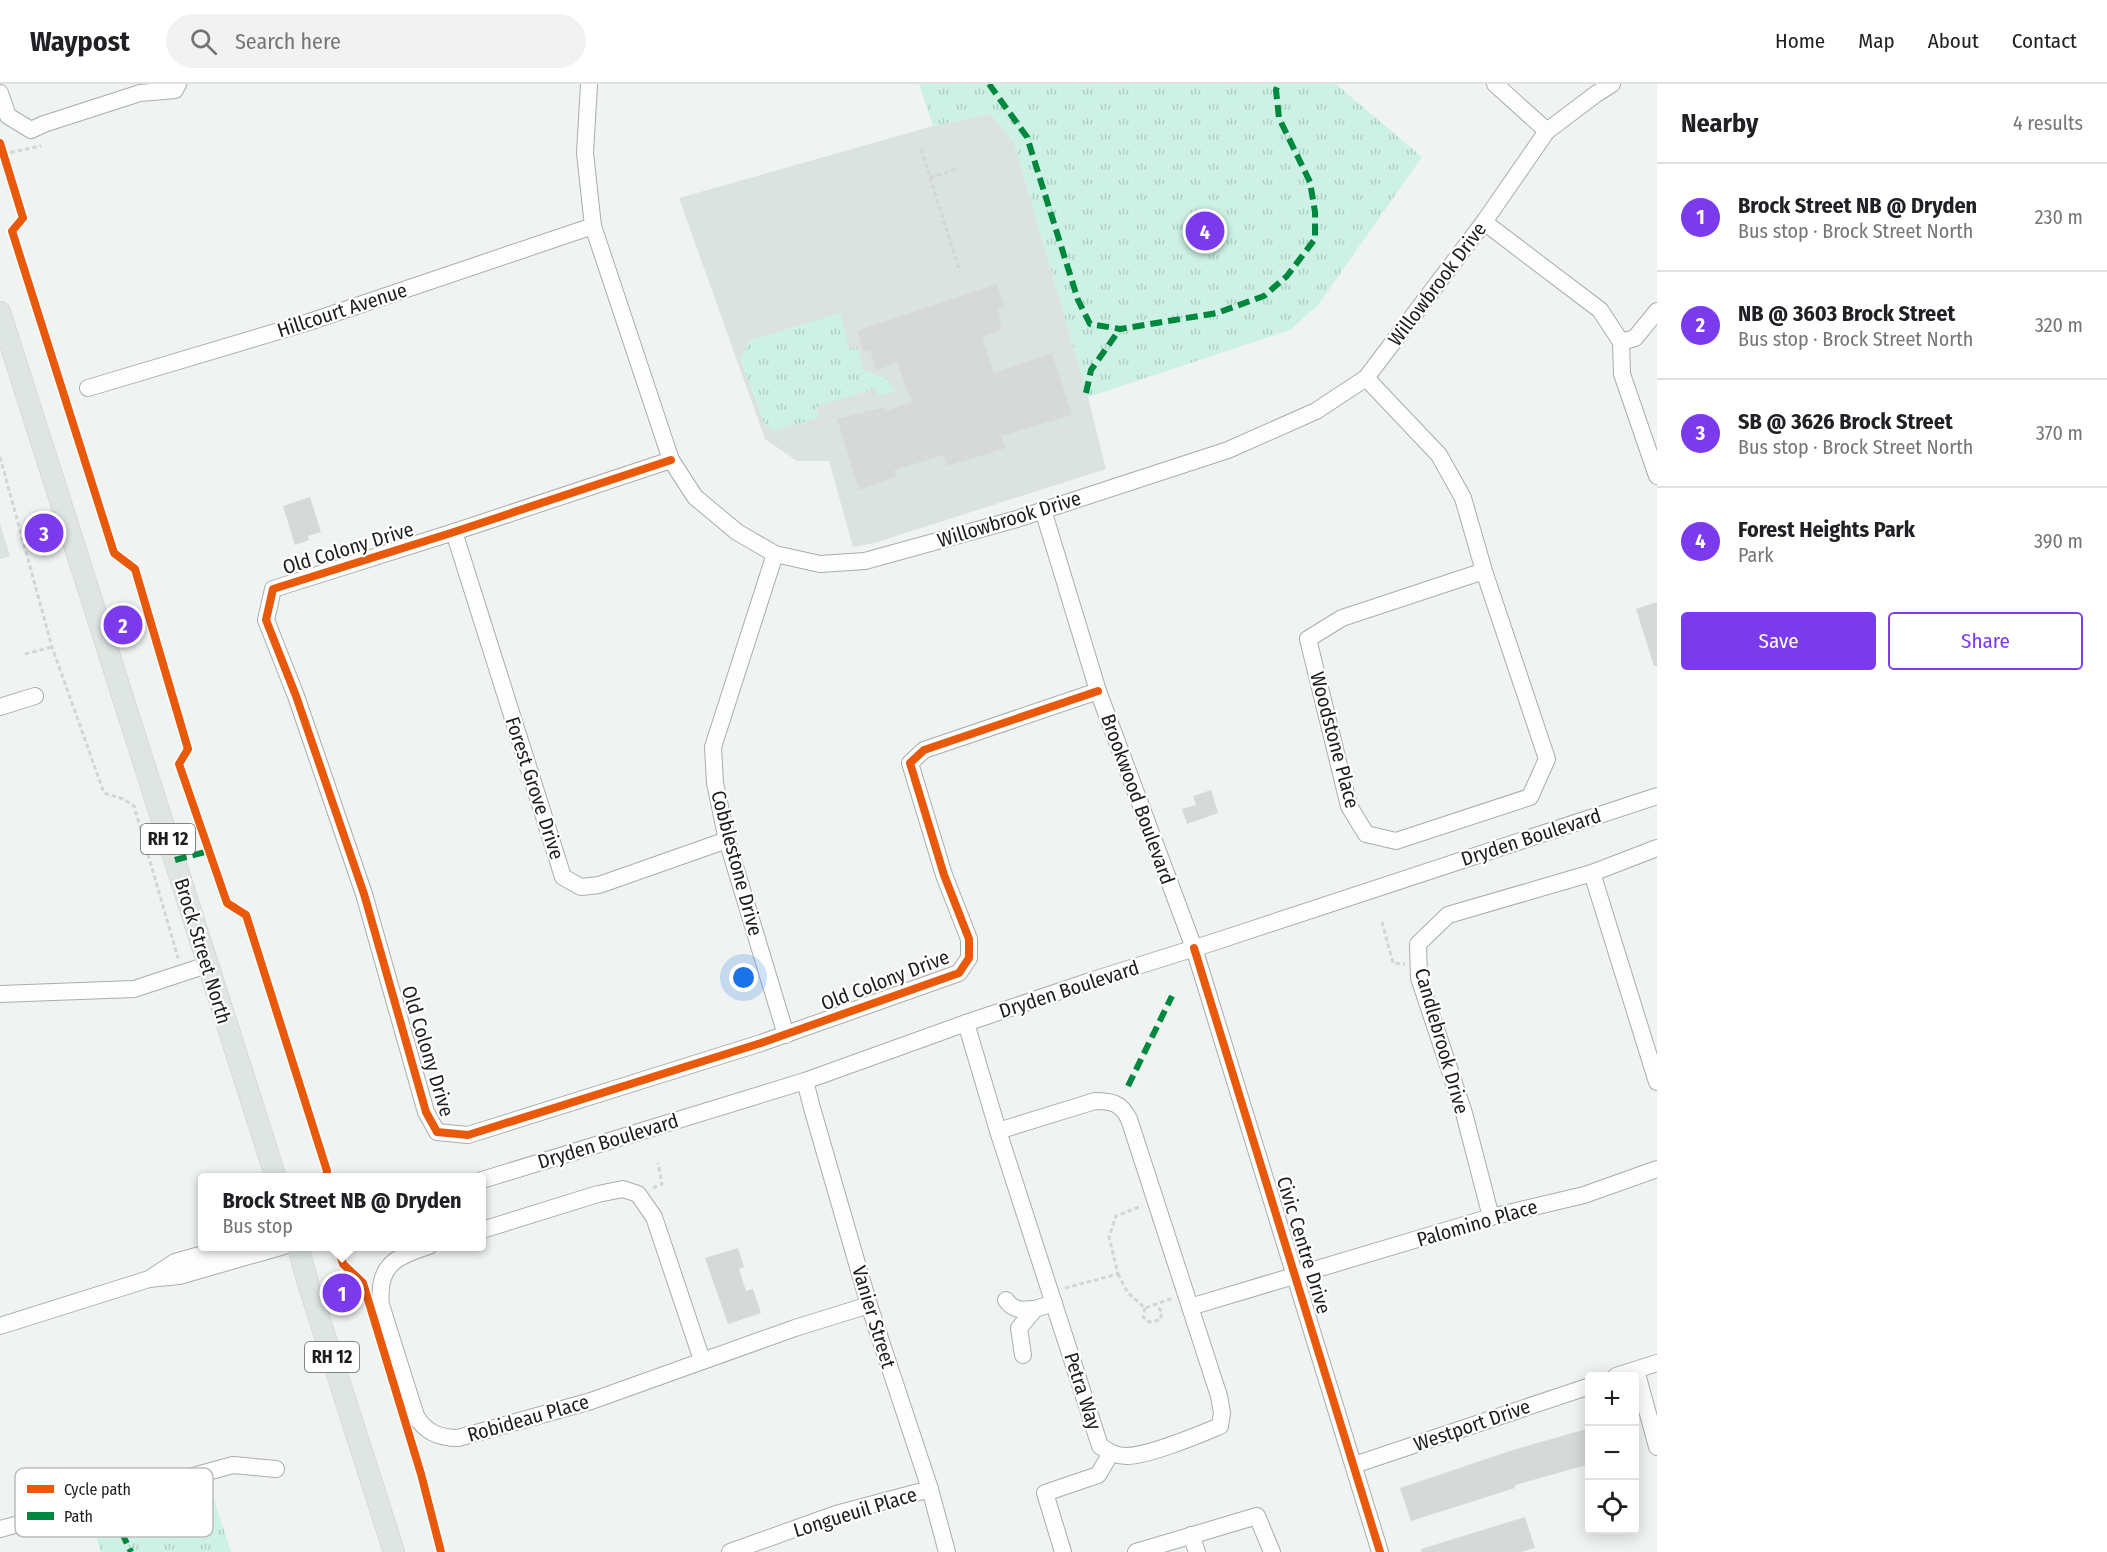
<!DOCTYPE html>
<meta charset="utf-8">
<style>
body{margin:0;font-family:"Fira Sans Condensed",sans-serif;background:#f2f2f2;color:#202124}
.controls{position:absolute;right:18px;bottom:18px;display:grid;overflow:hidden;border-radius:6px;box-shadow:0 3px 15px #0003}
.controls button{width:54px;height:54px;display:grid;place-items:center;padding:0;border:0;border-bottom:2px solid #e0e0e0;background:#fff;color:#202124;font:30px sans-serif}
.you{position:absolute;left:744px;top:894px;width:21px;height:21px;margin:-15px;border:4px solid #fff;border-radius:50%;background:#1a73e8;box-shadow:0 0 0 9px #1a73e833}
.badge{display:grid;place-items:center;width:39px;height:39px;border-radius:50%;background:#7c3aed;color:#fff;font-size:20px;font-weight:700}
.pin{position:absolute;translate:-50% -50%;border:3px solid #fff;box-shadow:0 2px 6px #0006}
.popup{position:absolute;left:198px;top:1089px;width:288px;height:78px;box-sizing:border-box;display:grid;place-content:center;border-radius:6px;background:#fff;filter:drop-shadow(0 2px 4px #0005);font-size:20px;white-space:nowrap;color:#757577}
.popup b{font-size:22px;color:#202124}
.popup::after{content:'';position:absolute;left:50%;top:100%;margin-left:-12px;border:12px solid transparent;border-top-color:#fff}
.list{margin:0;padding:0;list-style:none}
h2{display:flex;justify-content:space-between;align-items:center;height:78px;margin:0;padding:0 24px;font-size:26px}
h2 small{font-size:20px;font-weight:400;color:#757577}
.list li{display:grid;grid-template-columns:39px 1fr auto;gap:18px;align-items:center;box-sizing:border-box;height:108px;padding:0 24px;border-top:2px solid #e0e0e0}
.list b{display:block;font-size:22px;white-space:nowrap}
.list p{margin:0;font-size:20px;white-space:nowrap;color:#757577}
.list em{font-size:20px;font-style:normal;color:#757577}
.actions{display:flex;gap:12px;padding:18px 24px}
.actions a{flex:1;padding:14px 0;border:2px solid #7c3aed;border-radius:6px;text-align:center;font-size:21px;color:#7c3aed}
.actions .main{background:#7c3aed;color:#fff}
.icon{flex:none;width:33px;height:33px;fill:none;stroke:currentColor;stroke-width:2;stroke-linecap:round;stroke-linejoin:round}
.map{position:relative;flex:none;width:1657px;height:1468px;overflow:hidden}
header{display:flex;align-items:center;gap:36px;box-sizing:border-box;height:84px;padding:0 30px;background:#fff;border-bottom:2px solid #e0e0e0}
header strong{font-size:28px}
nav{display:flex;gap:33px;margin-inline-start:auto;font-size:21px}
.search{width:420px;height:54px;background:#f2f2f2;display:flex;align-items:center;gap:15px;box-sizing:border-box;padding:0 21px;border-radius:33px;color:#757577;font-size:22px}
main{display:flex}
aside{flex:1;background:#fff}
.map>svg:first-child{display:block}
.built{fill:#dbe3e1}
.park{fill:url(#park-tufts)}
.building{fill:#d6d9d8}
.lines{fill:none;stroke-linecap:round;stroke-linejoin:round}
.minor-casing{stroke:#aaadac;stroke-width:18}
.major-casing{stroke:#cccecd;stroke-width:22}
.path{stroke:#d4d5d5;stroke-width:3;stroke-dasharray:4.5 3;stroke-linecap:butt}
.minor{stroke:#fdfdfd;stroke-width:16}
.major{stroke:#dee5e3;stroke-width:21}
.quiet{stroke:#00873e;stroke-width:6;stroke-dasharray:12 6;stroke-linecap:butt}
.cycleway-casing{stroke:#fff;stroke-width:11}
.cycleway{stroke:#e8590c;stroke-width:8}
.labels{text-anchor:middle;dominant-baseline:central;stroke-width:4.5;stroke-linejoin:round;paint-order:stroke}
.shield{fill:#fff;stroke:#606261;stroke-width:1.5}
.shield-label{font-size:18px;font-weight:bold;fill:#1c1e1d}
.street-label{font-size:20px;fill:#1c1e1d;stroke:#fff}
.key{fill:#fff;stroke:#bbbcbb;stroke-width:1.5}
.key-label{font-size:16px;fill:#1c1e1d}
</style>
<header>
<strong>Waypost</strong>
<div class="search"><svg class="icon" aria-label="search" viewBox="0 0 24 24"><circle cx="10" cy="10" r="6"/><path d="M15 15l6 6"/></svg>Search here</div>
<nav><a>Home</a><a>Map</a><a>About</a><a>Contact</a></nav>
</header>
<main>
<div class="map">
<svg width="1657" height="1468" viewBox="0 0 1657 1468">
<defs>
<pattern id="park-tufts" width="24" height="20" patternUnits="userSpaceOnUse" patternTransform="scale(1.5)"><rect width="24" height="20" fill="#cdf2e5"/><path d="M3 7l-1-3M5 7V3M7 7l1-3M15 17l-1-3M17 17v-4M19 17l1-3" fill="none" stroke="#afcfc4"/></pattern>
</defs>
<rect width="100%" height="100%" fill="#eff3f1"/>
<!-- built -->
<g class="built">
<path d="M 991,30 L 1014,58 L 1088,313 L 1106,385 L 874,459 L 853,463 L 829,377 L 797,377 L 765,355 L 679,114 L 933,42 Z"/>
<path d="M 0,439 L 10,472 L 0,475 Z"/>
</g>
<!-- park -->
<g class="park">
<path d="M 919,0 L 1336,0 L 1422,73 L 1318,221 L 1290,246 L 1088,313 L 1014,58 L 991,30 L 933,42 Z"/>
<path d="M 840,229 L 849,265 L 857,263 L 863,286 L 886,294 L 896,307 L 879,312 L 876,304 L 815,323 L 819,333 L 774,347 L 765,341 L 740,275 L 751,256 Z"/>
<path d="M 209,1400 L 231,1468 L 101,1468 L 91,1437 Z"/>
</g>
<!-- building -->
<g class="building">
<path d="M 997,200 L 1004,222 L 998,225 L 1002,245 L 982,253 L 994,289 L 1052,269 L 1072,331 L 1001,352 L 1006,364 L 947,382 L 944,371 L 894,386 L 897,392 L 859,406 L 837,335 L 885,323 L 885,327 L 912,318 L 897,278 L 876,287 L 870,266 L 863,268 L 857,247 Z"/>
<path d="M 310,413 L 321,448 L 308,452 L 309,456 L 295,461 L 283,422 Z"/>
<path d="M 1657,518 L 1657,582 L 1654,582 L 1636,525 Z"/>
<path d="M 1211,706 L 1218,729 L 1187,740 L 1182,725 L 1196,721 L 1193,712 Z"/>
<path d="M 738,1164 L 744,1183 L 739,1185 L 746,1207 L 753,1205 L 761,1229 L 728,1240 L 705,1174 Z"/>
<path d="M 1590,1344 L 1590,1380 L 1515,1401 L 1515,1404 L 1411,1437 L 1400,1404 L 1513,1366 Z"/>
<path d="M 1525,1433 L 1535,1464 L 1521,1468 L 1421,1468 L 1421,1465 Z"/>
</g>
<g class="lines">
<!-- minor casing -->
<g class="minor-casing">
<g id="minor">
<path d="M 589,0 L 585,69 L 593,142 L 671,376 L 695,413 L 737,448 L 775,470 L 820,480 L 865,477 L 1017,435 L 1228,366 L 1316,327 L 1366,294 L 1484,138 L 1547,47 L 1596,10 L 1612,0"/>
<path d="M 1495,0 L 1547,47"/>
<path d="M 0,9 L 8,32 L 31,46 L 44,40 L 140,9 L 175,6 L 178,0"/>
<path d="M 1484,138 L 1600,226 L 1621,258 L 1622,290 L 1657,392"/>
<path d="M 1621,258 L 1635,254 L 1657,227"/>
<path d="M 1366,294 L 1439,371 L 1463,414 L 1484,487 L 1547,675 L 1530,713 L 1396,757 L 1366,750 L 1349,722 L 1308,555 L 1342,534 L 1484,487"/>
<path d="M 88,304 L 309,238 L 593,142"/>
<path d="M 671,376 L 454,448 L 273,505 L 266,536 L 296,612 L 364,810 L 426,1028 L 437,1048 L 468,1051 L 761,959 L 959,889 L 969,874 L 969,855 L 944,791 L 910,679 L 924,666 L 1098,607"/>
<path d="M 1043,426 L 1098,607 L 1194,864 L 1380,1468"/>
<path d="M 454,448 L 563,793 L 581,803 L 599,801 L 727,756"/>
<path d="M 775,470 L 713,663 L 715,699 L 727,756 L 786,951"/>
<path d="M 0,623 L 35,612"/>
<path d="M 1592,789 L 1657,998"/>
<path d="M 0,910 L 134,905 L 207,881"/>
<path d="M 966,939 L 998,1047 L 1100,1362 C 1109,1368 1116,1372 1126,1372 C 1149,1372 1198,1351 1220,1342 L 1222,1329 L 1219,1312 L 1129,1035 C 1121,1019 1112,1017 1095,1017 L 998,1047"/>
<path d="M 805,997 L 812,1024 L 869,1221 L 930,1405 L 947,1468"/>
<path d="M 482,1096 L 805,997 L 966,939 L 1093,896 L 1214,858 L 1657,712"/>
<path d="M 1491,1133 L 1464,1029 L 1419,894 L 1418,860 L 1448,831 L 1592,789 L 1657,764"/>
<path d="M 482,1146 L 598,1110 L 623,1105 L 638,1110 L 654,1133 L 702,1276"/>
<path d="M 429,1162 C 395,1173 377,1181 381,1221 L 416,1332 C 425,1348 439,1354 458,1354 L 591,1317 L 795,1244 L 869,1221"/>
<path d="M 152,1193 L 175,1178 L 232,1162"/>
<path d="M 1006,1216 C 1013,1227 1023,1226 1035,1225"/>
<path d="M 1190,1223 L 1491,1133 L 1584,1111 L 1657,1085"/>
<path d="M 0,1242 L 149,1195 L 179,1192 L 284,1162"/>
<path d="M 1023,1271 L 1019,1244 L 1035,1225 L 1054,1219"/>
<path d="M 1636,1286 L 1657,1363"/>
<path d="M 1616,1292 L 1657,1279"/>
<path d="M 1354,1381 L 1590,1302"/>
<path d="M 0,1445 L 233,1381 L 276,1385"/>
<path d="M 1191,1451 L 1197,1468"/>
<path d="M 730,1468 L 836,1430 L 930,1405"/>
<path d="M 1063,1468 L 1045,1409 L 1098,1391 L 1111,1369"/>
<path d="M 1136,1468 L 1257,1432 L 1272,1468"/>
</g>
</g>
<!-- major casing -->
<g class="major-casing">
<g id="major">
<path d="M 0,228 L 276,1094"/>
<path d="M 298,1162 L 307,1196 L 394,1468"/>
</g>
</g>
<!-- path -->
<g class="path">
<path d="M 921,65 L 960,188"/>
<path d="M 3,70 L 41,62"/>
<path d="M 930,94 L 959,84"/>
<path d="M 0,373 L 52,563 L 104,709 L 123,715 L 134,722 L 178,874"/>
<path d="M 25,570 L 52,563"/>
<path d="M 1382,838 L 1393,879 L 1405,880"/>
<path d="M 653,1104 L 662,1100 L 658,1079"/>
<path d="M 1118,1190 L 1128,1209 L 1145,1224 L 1173,1214"/>
<path d="M 1065,1204 L 1118,1190 L 1109,1153 L 1116,1132 L 1142,1122"/>
<path d="M 1145,1224 L 1143,1233 L 1149,1238 L 1160,1236 L 1162,1228 L 1155,1220"/>
</g>
<!-- minor -->
<use href="#minor" class="minor"/>
<!-- major -->
<use href="#major" class="major"/>
<!-- quiet -->
<g class="quiet">
<path d="M 989,0 L 1027,53 L 1078,216 L 1090,240 L 1120,245 L 1217,229 L 1264,212 L 1287,192 L 1315,155 L 1315,128 L 1310,98 L 1279,34 L 1276,6 L 1278,0"/>
<path d="M 1086,309 L 1091,286 L 1120,245"/>
<path d="M 175,776 L 209,767"/>
<path d="M 1128,1002 L 1172,912"/>
<path d="M 106,1416 L 131,1468"/>
</g>
<!-- cycleway casing -->
<g class="cycleway-casing">
<g id="cycleway">
<path d="M 0,59 L 23,134 L 12,147 L 114,469 L 135,485 L 188,665 L 179,680 L 227,819 L 246,831 L 327,1087 L 326,1094"/>
<path d="M 671,376 L 454,448 L 273,505 L 266,536 L 296,612 L 364,810 L 426,1028 L 437,1048 L 468,1051 L 761,959 L 959,889 L 969,874 L 969,855 L 944,791 L 910,679 L 924,666 L 1098,607"/>
<path d="M 1194,864 L 1380,1468"/>
<path d="M 337,1162 L 343,1180 L 363,1199 L 421,1390 L 441,1468"/>
</g>
</g>
<!-- cycleway -->
<use href="#cycleway" class="cycleway"/>
</g>
<g class="labels">
<!-- shield labels -->
<g class="shield">
<rect x="141" y="740" width="54" height="30" rx="4.5"/>
<rect x="305" y="1258" width="54" height="30" rx="4.5"/>
</g>
<g class="shield-label">
<text x="168" y="755">RH 12</text>
<text x="332" y="1273">RH 12</text>
</g>
<!-- street labels -->
<g class="street-label">
<text transform="translate(1437 200) rotate(-53)">Willowbrook Drive</text>
<text transform="translate(342 226) rotate(-18)">Hillcourt Avenue</text>
<text transform="translate(1009 435) rotate(-17)">Willowbrook Drive</text>
<text transform="translate(348 464) rotate(-17)">Old Colony Drive</text>
<text transform="translate(1335 656) rotate(75)">Woodstone Place</text>
<text transform="translate(535 704) rotate(72)">Forest Grove Drive</text>
<text transform="translate(1138 715) rotate(70)">Brookwood Boulevard</text>
<text transform="translate(1531 753) rotate(-18)">Dryden Boulevard</text>
<text transform="translate(737 779) rotate(75)">Cobblestone Drive</text>
<text transform="translate(203 867) rotate(73)">Brock Street North</text>
<text transform="translate(885 896) rotate(-21)">Old Colony Drive</text>
<text transform="translate(1069 905) rotate(-18)">Dryden Boulevard</text>
<text transform="translate(1442 957) rotate(74)">Candlebrook Drive</text>
<text transform="translate(428 967) rotate(73)">Old Colony Drive</text>
<text transform="translate(608 1057) rotate(-17)">Dryden Boulevard</text>
<text transform="translate(1477 1139) rotate(-16)">Palomino Place</text>
<text transform="translate(1304 1161) rotate(73)">Civic Centre Drive</text>
<text transform="translate(874 1233) rotate(73)">Vanier Street</text>
<text transform="translate(1083 1307) rotate(72)">Petra Way</text>
<text transform="translate(528 1334) rotate(-16)">Robideau Place</text>
<text transform="translate(1472 1341) rotate(-19)">Westport Drive</text>
<text transform="translate(855 1428) rotate(-17)">Longueuil Place</text>
</g>
</g>
<!-- legend -->
<rect x="15" y="1384" width="198" height="69" rx="9" class="key"/>
<rect x="27" y="1401" width="27" height="8" fill="#e8590c"/>
<rect x="27" y="1428" width="27" height="8" fill="#00873e"/>
<g class="key-label">
<text x="64" y="1411">Cycle path</text>
<text x="64" y="1438">Path</text>
</g>
</svg>
<div class="controls">
<button>+</button>
<button>−</button>
<button><svg class="icon" aria-label="locate" viewBox="0 0 24 24"><circle cx="12" cy="12" r="6"/><path d="M12 2v4M12 18v4M2 12h4M18 12h4"/></svg></button>
</div>
<div class="you"></div>
<div class="pin badge" style="left:342px;top:1209px">1</div>
<div class="popup"><b>Brock Street NB @ Dryden</b>Bus stop</div>
<div class="pin badge" style="left:123px;top:541px">2</div>
<div class="pin badge" style="left:44px;top:449px">3</div>
<div class="pin badge" style="left:1205px;top:147px">4</div>
</div>
<aside>
<h2>Nearby<small>4 results</small></h2>
<ul class="list">
<li><span class="badge">1</span><div><b>Brock Street NB @ Dryden</b><p>Bus stop · Brock Street North</p></div><em>230 m</em></li>
<li><span class="badge">2</span><div><b>NB @ 3603 Brock Street</b><p>Bus stop · Brock Street North</p></div><em>320 m</em></li>
<li><span class="badge">3</span><div><b>SB @ 3626 Brock Street</b><p>Bus stop · Brock Street North</p></div><em>370 m</em></li>
<li><span class="badge">4</span><div><b>Forest Heights Park</b><p>Park</p></div><em>390 m</em></li>
</ul>
<div class="actions"><a class="main">Save</a><a>Share</a></div>
</aside>
</main>
